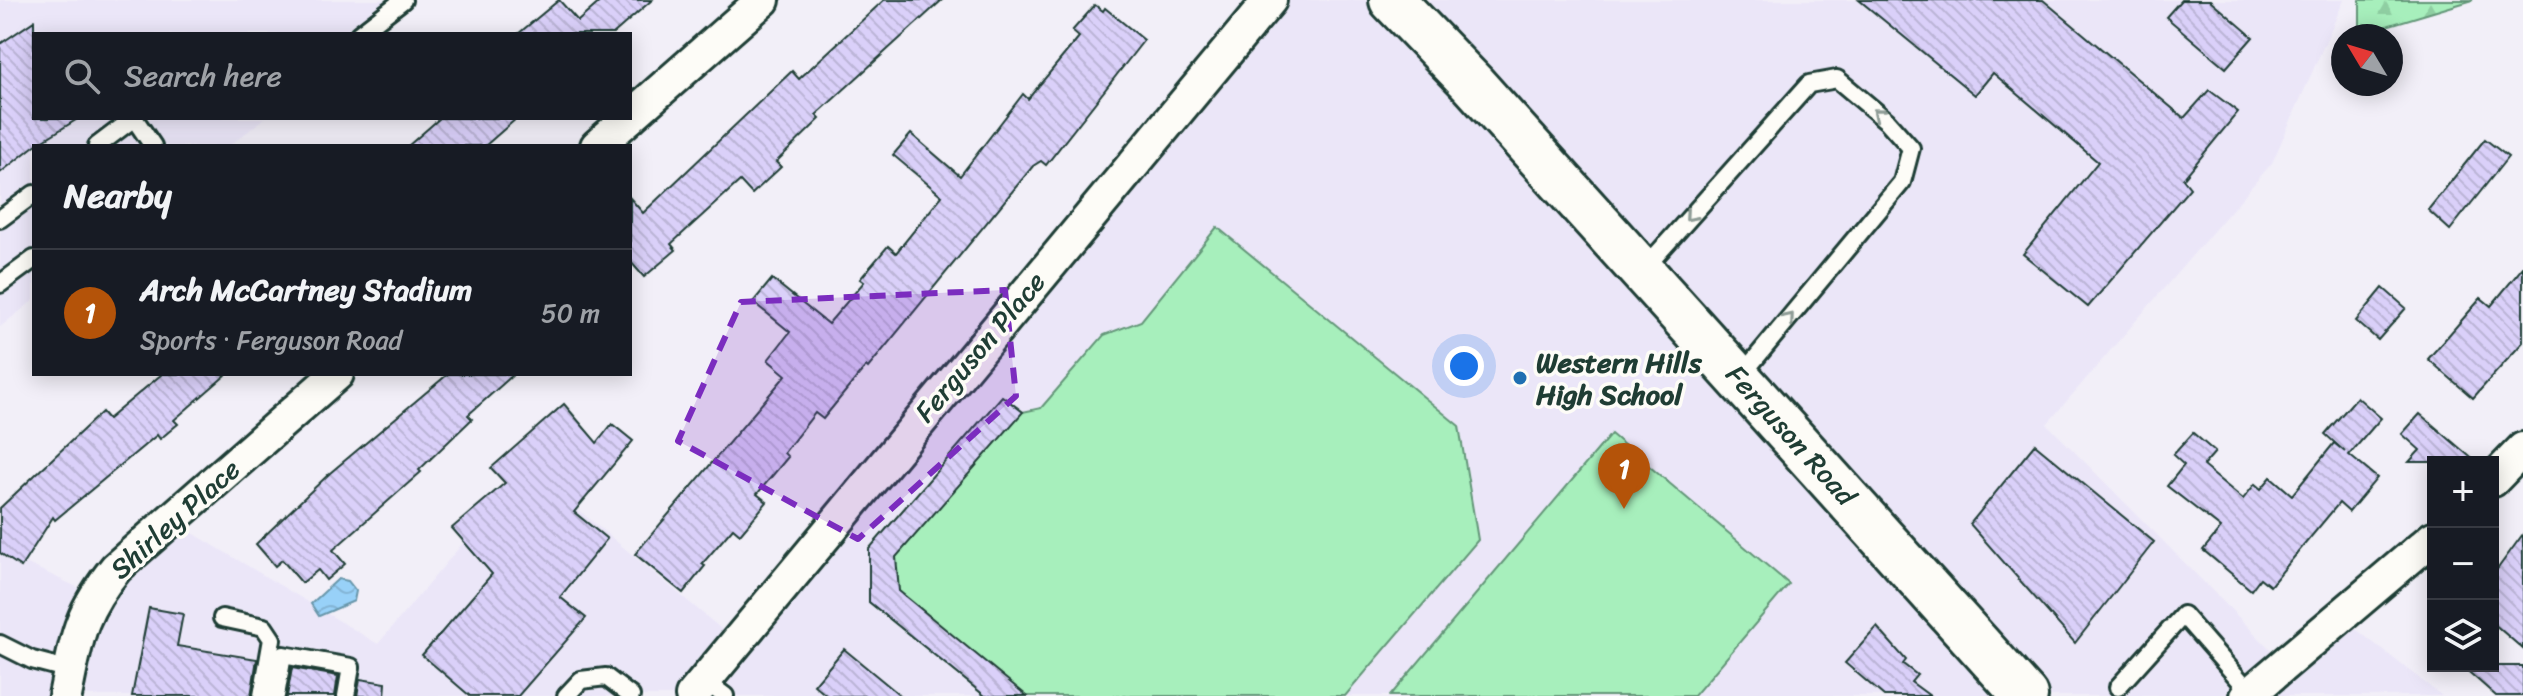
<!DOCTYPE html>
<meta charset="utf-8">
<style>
body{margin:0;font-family:Sriracha,sans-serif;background:#242831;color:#f1f3f6}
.controls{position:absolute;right:24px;bottom:24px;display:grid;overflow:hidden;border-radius:0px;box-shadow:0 4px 20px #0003}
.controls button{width:72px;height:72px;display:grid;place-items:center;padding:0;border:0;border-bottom:2px solid #363941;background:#171b24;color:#f1f3f6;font:40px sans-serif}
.compass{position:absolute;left:2331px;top:24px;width:72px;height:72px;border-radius:50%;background:#171b24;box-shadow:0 4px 20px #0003;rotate:308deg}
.you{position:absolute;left:1464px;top:366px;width:28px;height:28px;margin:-20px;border:6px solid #fff;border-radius:50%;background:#1a73e8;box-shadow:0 0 0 12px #1a73e833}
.badge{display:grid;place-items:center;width:52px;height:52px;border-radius:50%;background:#b45309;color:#fff;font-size:26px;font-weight:700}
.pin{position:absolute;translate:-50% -66px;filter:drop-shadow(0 2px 4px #0008)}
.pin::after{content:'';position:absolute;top:42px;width:28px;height:24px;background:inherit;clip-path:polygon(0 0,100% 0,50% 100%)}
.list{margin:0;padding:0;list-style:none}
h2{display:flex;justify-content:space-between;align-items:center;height:104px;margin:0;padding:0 32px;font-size:34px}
h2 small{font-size:26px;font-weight:400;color:#9ea1a6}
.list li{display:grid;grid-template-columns:52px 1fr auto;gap:24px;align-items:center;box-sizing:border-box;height:128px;padding:0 32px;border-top:2px solid #363941}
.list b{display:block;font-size:30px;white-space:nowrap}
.list p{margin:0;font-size:26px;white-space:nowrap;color:#9ea1a6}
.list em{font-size:26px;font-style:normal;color:#9ea1a6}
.icon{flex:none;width:44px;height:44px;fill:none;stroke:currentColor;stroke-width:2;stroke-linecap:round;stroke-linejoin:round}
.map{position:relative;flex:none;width:2523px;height:696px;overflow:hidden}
.search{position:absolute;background:#171b24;box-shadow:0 4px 20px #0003;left:32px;top:32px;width:600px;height:88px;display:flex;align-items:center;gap:20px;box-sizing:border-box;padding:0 28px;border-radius:0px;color:#9ea1a6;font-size:30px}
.panel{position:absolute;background:#171b24;box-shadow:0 4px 20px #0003;left:32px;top:144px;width:600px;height:232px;border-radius:0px}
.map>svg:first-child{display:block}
.built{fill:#ebe6f8}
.forest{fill:url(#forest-firs);stroke:#639678;stroke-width:2}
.garden{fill:#a7efbc;stroke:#639678;stroke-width:2}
.water{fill:url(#water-waves);stroke:#6896aa;stroke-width:2}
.building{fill:url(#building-back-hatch);stroke:#1f3d34;stroke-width:2}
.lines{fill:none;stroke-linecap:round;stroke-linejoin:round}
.lane-casing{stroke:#1f3d34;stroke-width:22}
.street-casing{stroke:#1f3d34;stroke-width:38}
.secondary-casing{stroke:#1f3d34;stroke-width:50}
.lane{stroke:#fdfcf7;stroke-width:16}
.street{stroke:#fdfcf7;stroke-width:32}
.secondary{stroke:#fdfcf7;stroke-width:44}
.oneway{stroke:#8e9c96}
.marked{fill:#7b2cbf;fill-opacity:0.2;stroke:#7b2cbf;stroke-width:6;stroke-dasharray:16 10;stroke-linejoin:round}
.poi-dot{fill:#1f6fb2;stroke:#fdfcf7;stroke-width:3}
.labels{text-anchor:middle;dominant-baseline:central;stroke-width:7;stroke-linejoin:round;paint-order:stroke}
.street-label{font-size:28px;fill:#1f3d34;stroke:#fdfcf7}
.poi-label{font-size:28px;font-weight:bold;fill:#1f3d34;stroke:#fdfcf7;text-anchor:start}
</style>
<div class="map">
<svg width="2523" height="696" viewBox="0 0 2523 696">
<defs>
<pattern id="forest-firs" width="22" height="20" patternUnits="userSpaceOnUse" patternTransform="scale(2)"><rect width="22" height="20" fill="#a7efbc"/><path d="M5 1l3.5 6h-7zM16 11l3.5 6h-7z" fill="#8fcea2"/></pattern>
<pattern id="water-waves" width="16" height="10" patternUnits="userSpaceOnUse" patternTransform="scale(2)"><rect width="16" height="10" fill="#98d1f8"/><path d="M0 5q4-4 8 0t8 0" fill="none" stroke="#83b4d5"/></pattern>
<pattern id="building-back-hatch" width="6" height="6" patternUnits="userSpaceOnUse" patternTransform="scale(2)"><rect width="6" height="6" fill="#dad0f9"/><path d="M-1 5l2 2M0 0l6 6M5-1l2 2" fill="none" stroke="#bbb4d6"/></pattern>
</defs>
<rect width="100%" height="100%" fill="#f2eff8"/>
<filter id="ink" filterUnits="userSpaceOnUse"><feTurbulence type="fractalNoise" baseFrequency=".0125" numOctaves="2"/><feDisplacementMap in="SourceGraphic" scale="16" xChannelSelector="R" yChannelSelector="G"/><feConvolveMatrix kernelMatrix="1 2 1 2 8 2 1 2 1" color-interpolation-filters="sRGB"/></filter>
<g filter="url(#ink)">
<!-- built -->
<g class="built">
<path d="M 0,0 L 415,0 L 371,34 L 34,34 L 34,118 L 265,118 L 229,146 L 34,146 L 34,300 L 0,327 Z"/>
<path d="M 1270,0 L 2344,0 L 2272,163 L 2047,424 L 2284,663 L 2339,616 L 2442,696 L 0,696 L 0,551 L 94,595 L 171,520 L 378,644 L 527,467 L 737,642 Z"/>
</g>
<!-- forest -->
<path class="forest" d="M 2360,0 L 2473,0 L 2360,34 Z"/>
<!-- garden -->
<g class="garden">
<path d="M 1217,227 L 1459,426 L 1478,540 L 1345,696 L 985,696 L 869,602 L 869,549 L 1002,396 L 1023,412 L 1041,408 L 1104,335 L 1141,321 Z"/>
<path d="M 1611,434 L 1789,584 L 1694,696 L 1390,696 Z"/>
</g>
<!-- water -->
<path class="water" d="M 338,579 L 348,581 L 356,591 L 354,601 L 319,616 L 311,604 Z"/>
<!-- building -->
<g class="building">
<path d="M 559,0 L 578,21 L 602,0 L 652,0 L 613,34 L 518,34 Z"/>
<path d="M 884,0 L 942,0 L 816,115 L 820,119 L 776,162 L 781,167 L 752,194 L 740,181 L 671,244 L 676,250 L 644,277 L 630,261 L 630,198 L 643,213 L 792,71 L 799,79 Z"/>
<path d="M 1859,0 L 2043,0 L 2184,118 L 2209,90 L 2238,112 L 2183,179 L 2190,188 L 2088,307 L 2023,254 L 2098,162 L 1993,73 L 1975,95 Z"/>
<path d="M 2181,0 L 2210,0 L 2253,37 L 2226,68 L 2166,17 Z"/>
<path d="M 1095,5 L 1103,11 L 1105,8 L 1144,40 L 1046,165 L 1041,161 L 1033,166 L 868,368 L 866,366 L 823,419 L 815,413 L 784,453 L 788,457 L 757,494 L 767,502 L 740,534 L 733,528 L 702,564 L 705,566 L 683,593 L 635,554 L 786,375 L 768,360 L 790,332 L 753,302 L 772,279 L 828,324 L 864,282 L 860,279 L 888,246 L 896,253 L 942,196 L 893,155 L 911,134 L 960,176 L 1023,94 L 1028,99 L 1079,37 L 1072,31 Z"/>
<path d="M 34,21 L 34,118 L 79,118 L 34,146 L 0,173 L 0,44 Z"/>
<path d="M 440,118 L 517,118 L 485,146 L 408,146 Z"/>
<path d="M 2485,139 L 2508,157 L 2450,230 L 2428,210 Z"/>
<path d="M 2523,267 L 2523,342 L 2473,398 L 2428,359 L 2481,298 L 2491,306 Z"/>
<path d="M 2383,288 L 2406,308 L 2378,340 L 2356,321 Z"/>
<path d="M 162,374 L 227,374 L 174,420 L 178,424 L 160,439 L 157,435 L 55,520 L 53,517 L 21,567 L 0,553 L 0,508 L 102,412 L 108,419 Z"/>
<path d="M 448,374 L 514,374 L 468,415 L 472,419 L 419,470 L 421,472 L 333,550 L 345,564 L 326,580 L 318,570 L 302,583 L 282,560 L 275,566 L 256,544 L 330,473 Z"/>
<path d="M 1002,396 L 1023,412 L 896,557 L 899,591 L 1027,696 L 985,696 L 869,602 L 869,549 Z"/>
<path d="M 2357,397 L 2381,418 L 2349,455 L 2377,478 L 2349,512 L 2339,503 L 2270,586 L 2260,578 L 2251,590 L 2203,550 L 2221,528 L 2167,486 L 2184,465 L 2173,455 L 2193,433 L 2215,452 L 2203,466 L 2243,499 L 2255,484 L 2261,489 L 2271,477 L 2292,495 L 2334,443 L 2345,452 L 2325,434 Z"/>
<path d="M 564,404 L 597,443 L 612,424 L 633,441 L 574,512 L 607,539 L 560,597 L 586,618 L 518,696 L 470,696 L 422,655 L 492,574 L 452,528 L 505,483 L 491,468 Z"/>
<path d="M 2420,414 L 2476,462 L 2409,462 L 2420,450 L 2402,434 Z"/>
<path d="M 2035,444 L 2154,542 L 2075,643 L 1970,524 Z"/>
<path d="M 2523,534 L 2523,649 L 2493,623 L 2493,575 Z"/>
<path d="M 149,608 L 183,614 L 177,646 L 257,659 L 251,696 L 132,696 Z"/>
<path d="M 1877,627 L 1906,660 L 1903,664 L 1917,675 L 1911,682 L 1930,696 L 1884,696 L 1845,663 Z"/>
<path d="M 844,649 L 901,696 L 827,696 L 814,685 Z"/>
<path d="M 2462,666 L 2523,666 L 2523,696 L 2496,696 Z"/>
<path d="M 292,668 L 338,676 L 335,696 L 287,696 Z"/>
<path d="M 360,679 L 386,683 L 385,696 L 357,696 Z"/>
</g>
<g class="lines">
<!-- lane casing -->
<g class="lane-casing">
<g id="lane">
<path d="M 359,34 L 403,0"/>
<path d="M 134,118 L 153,146"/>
<path d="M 97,146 L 134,118"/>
<path d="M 0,219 L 34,194"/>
<path d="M 1642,271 L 1809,84 L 1837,79 L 1887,121 L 1911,148 L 1902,182 L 1740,377"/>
<path d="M 0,284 L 34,259"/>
<path d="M 222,618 L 264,627 L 272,639 L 262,696"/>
<path d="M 0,644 L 32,660 L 70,670"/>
<path d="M 705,681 L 725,696"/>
<path d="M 2118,687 L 2183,615 L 2251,693"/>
<path d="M 276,696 L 283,655 L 351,667 L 346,696"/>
<path d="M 566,696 L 581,680 L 606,677 L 631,696"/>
</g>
</g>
<!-- street casing -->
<g class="street-casing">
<g id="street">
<path d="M 630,117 L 763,0"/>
<path d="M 597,146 L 629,118"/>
<path d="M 2493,480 L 2523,449"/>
<path d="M 65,696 C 77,638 78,615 116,568 L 337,374"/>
<path d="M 692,696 L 1270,0"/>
<path d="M 2247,696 L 2433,538"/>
</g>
</g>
<!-- secondary casing -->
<g class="secondary-casing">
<path id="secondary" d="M 1392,0 L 1473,84 L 2025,696"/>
</g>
<!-- lane -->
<use href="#lane" class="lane"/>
<!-- street -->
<use href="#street" class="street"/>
<!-- secondary -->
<use href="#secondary" class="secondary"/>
</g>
<!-- one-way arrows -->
<defs><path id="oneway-chevron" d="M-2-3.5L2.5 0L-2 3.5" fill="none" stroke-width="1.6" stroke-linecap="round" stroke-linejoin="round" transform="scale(2)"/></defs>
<g class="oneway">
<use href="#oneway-chevron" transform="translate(1878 113) rotate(-140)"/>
<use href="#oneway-chevron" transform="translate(1690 216) rotate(131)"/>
<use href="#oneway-chevron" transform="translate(1789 318) rotate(-50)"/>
</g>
</g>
<!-- marked area -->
<path class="marked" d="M 1005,290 L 1016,396 L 858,539 L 678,441 L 741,302 Z"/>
<!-- markers -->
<circle class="poi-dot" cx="1520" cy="378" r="8"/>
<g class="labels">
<!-- street labels -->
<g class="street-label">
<text transform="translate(980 347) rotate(-50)">Ferguson Place</text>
<text transform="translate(1791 435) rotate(48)">Ferguson Road</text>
<text transform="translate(175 519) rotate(-42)">Shirley Place</text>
</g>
<!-- poi labels -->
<g class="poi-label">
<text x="1536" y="362">Western Hills<tspan x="1536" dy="32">High School</tspan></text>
</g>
</g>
</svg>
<div class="controls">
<button>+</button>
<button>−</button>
<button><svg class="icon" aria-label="layers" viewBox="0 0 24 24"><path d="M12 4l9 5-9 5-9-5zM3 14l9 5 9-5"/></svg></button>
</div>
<svg class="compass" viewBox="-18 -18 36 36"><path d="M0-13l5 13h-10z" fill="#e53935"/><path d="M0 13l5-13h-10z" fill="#9ea1a6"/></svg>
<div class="you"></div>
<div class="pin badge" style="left:1624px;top:509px">1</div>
<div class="search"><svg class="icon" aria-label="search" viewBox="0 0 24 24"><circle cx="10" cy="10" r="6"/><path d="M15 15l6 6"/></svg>Search here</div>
<section class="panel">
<h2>Nearby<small></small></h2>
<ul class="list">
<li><span class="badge">1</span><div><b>Arch McCartney Stadium</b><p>Sports · Ferguson Road</p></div><em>50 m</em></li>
</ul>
</section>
</div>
